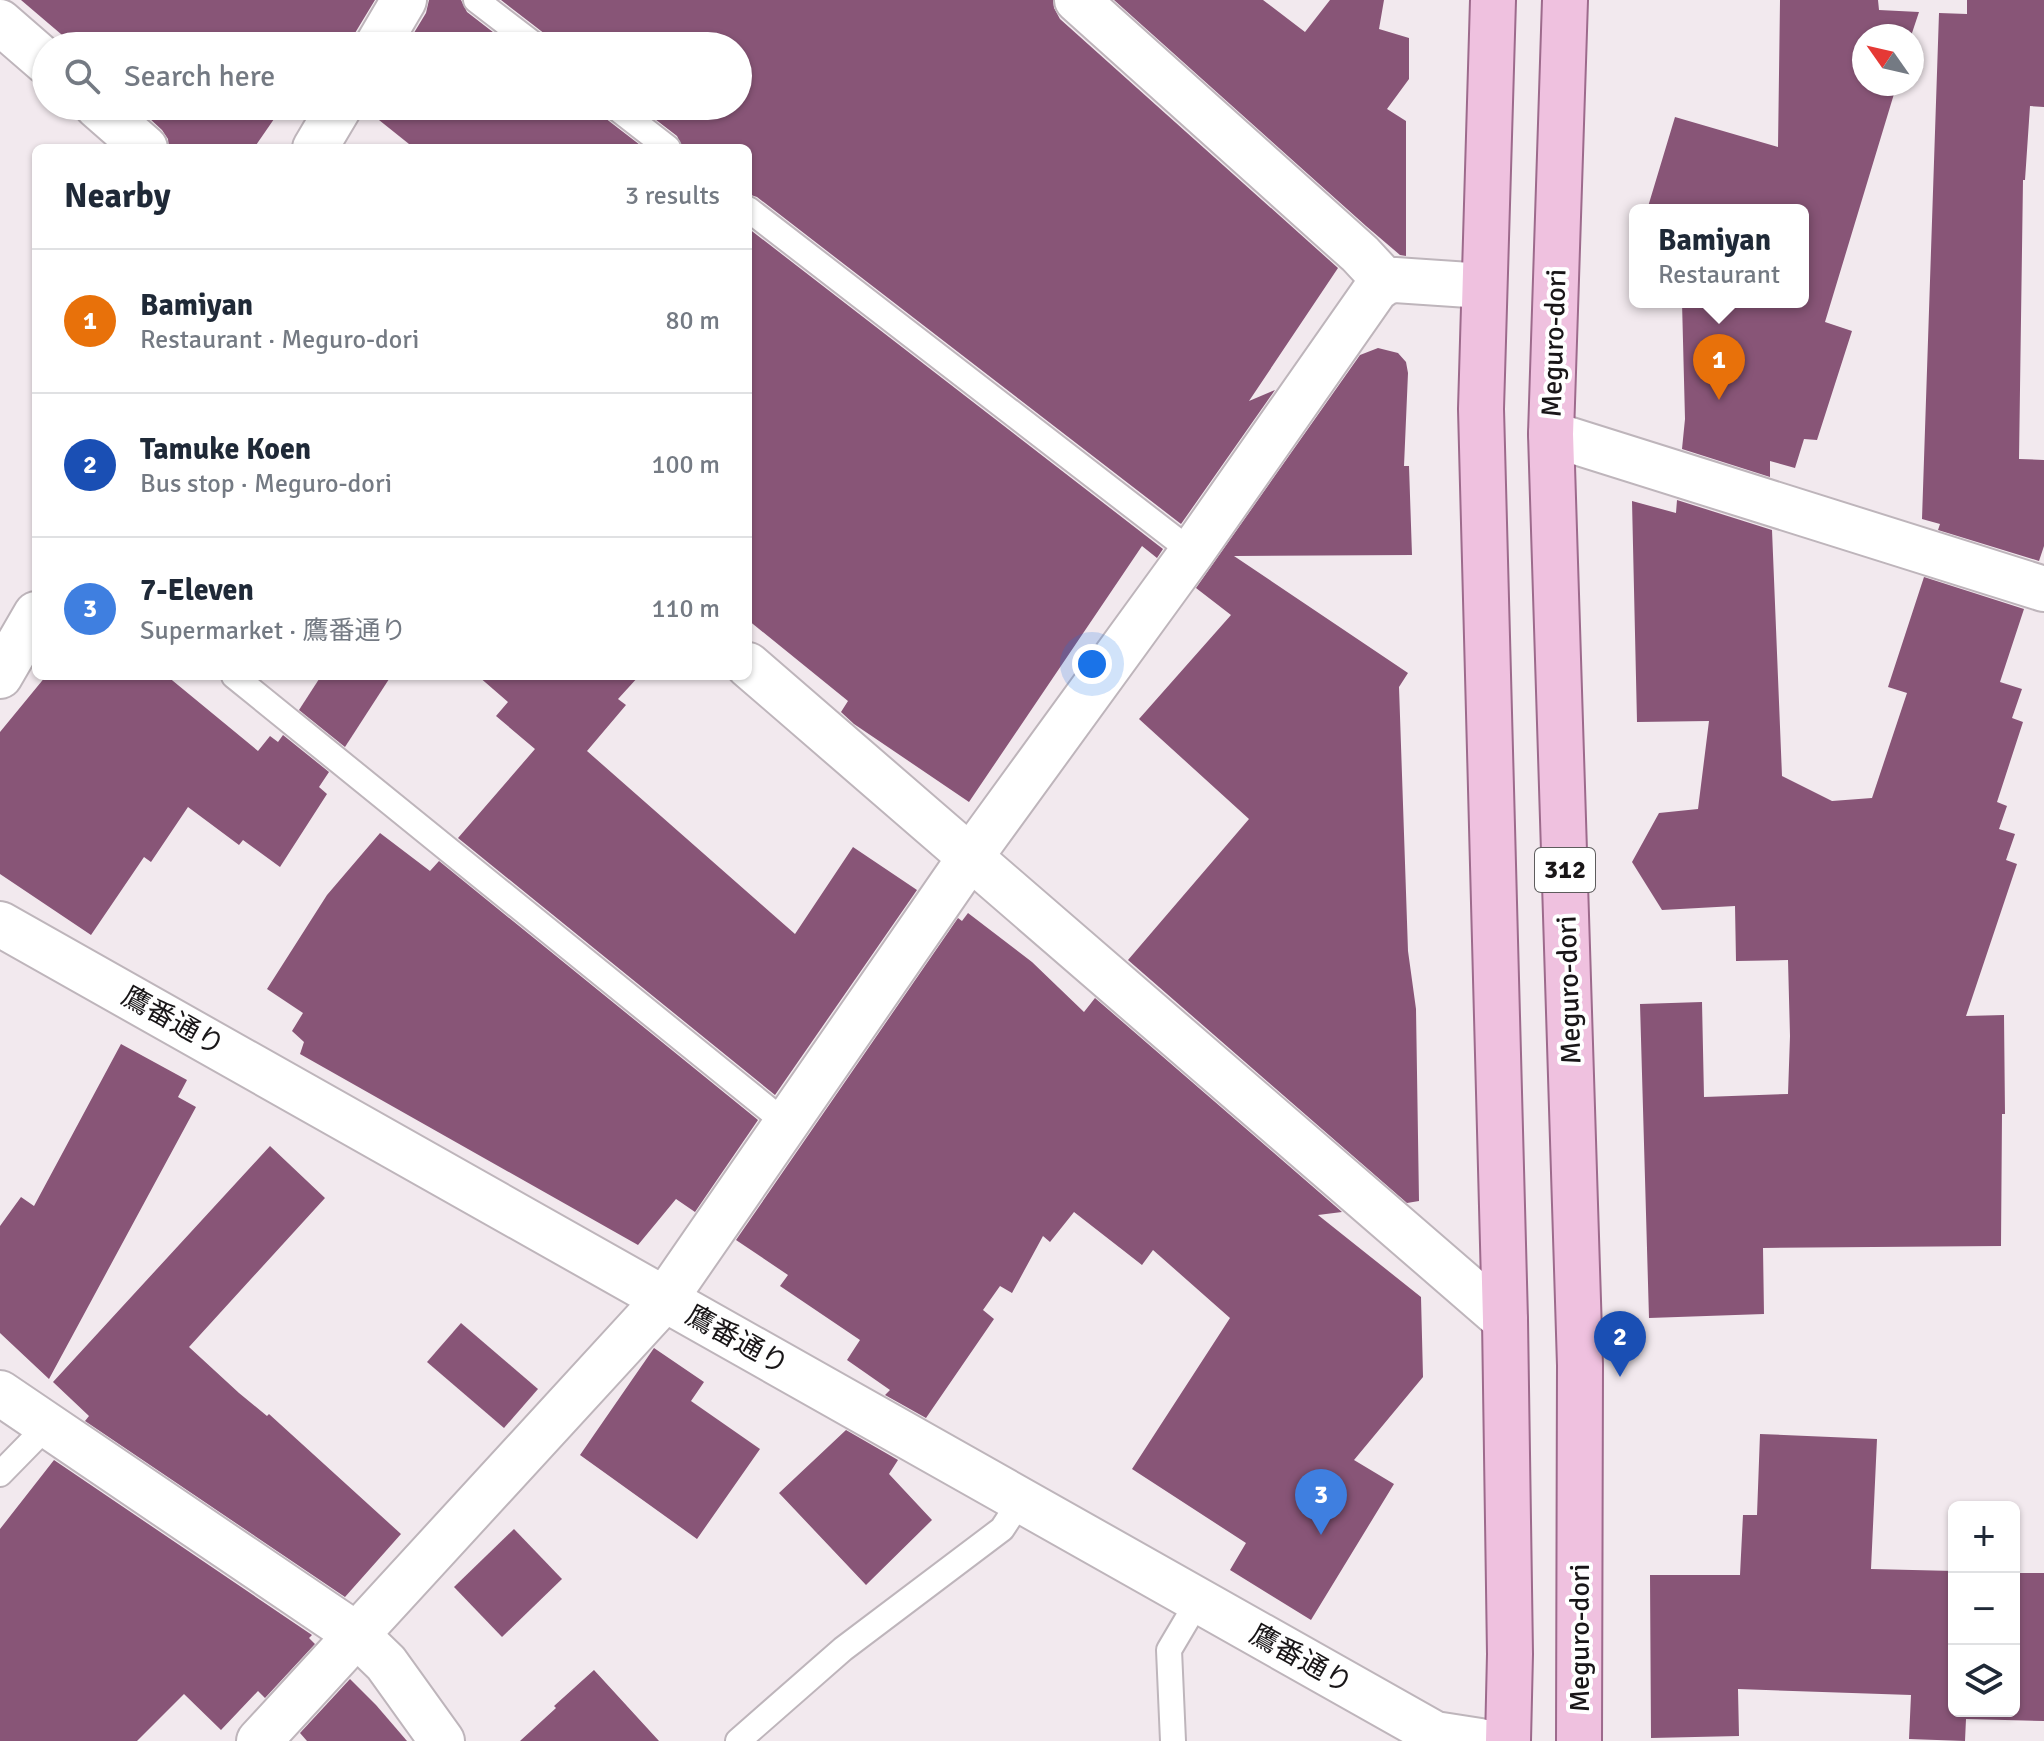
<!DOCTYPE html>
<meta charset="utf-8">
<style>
body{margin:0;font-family:Signika,"Noto Sans JP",sans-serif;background:#f6f6f7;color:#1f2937}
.controls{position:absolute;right:24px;bottom:24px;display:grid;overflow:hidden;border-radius:12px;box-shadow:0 2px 6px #0004}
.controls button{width:72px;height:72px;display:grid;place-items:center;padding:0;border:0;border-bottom:2px solid #e0e1e3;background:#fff;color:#1f2937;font:40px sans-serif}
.compass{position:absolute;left:1852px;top:24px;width:72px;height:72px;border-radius:50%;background:#fff;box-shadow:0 2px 6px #0004;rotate:304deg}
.you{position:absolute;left:1092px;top:664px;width:28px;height:28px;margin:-20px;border:6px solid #fff;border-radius:50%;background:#1a73e8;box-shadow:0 0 0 12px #1a73e833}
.badge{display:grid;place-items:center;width:52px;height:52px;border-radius:50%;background:#0f766e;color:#fff;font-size:26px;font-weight:700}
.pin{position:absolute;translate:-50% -66px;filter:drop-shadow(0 2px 4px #0008)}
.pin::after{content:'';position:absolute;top:42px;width:28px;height:24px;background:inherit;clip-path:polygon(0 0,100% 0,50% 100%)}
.popup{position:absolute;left:1629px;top:204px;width:180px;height:104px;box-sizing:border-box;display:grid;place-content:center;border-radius:12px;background:#fff;filter:drop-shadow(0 2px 6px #0005);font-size:26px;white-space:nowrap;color:#747a83}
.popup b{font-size:30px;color:#1f2937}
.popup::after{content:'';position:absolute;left:50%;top:100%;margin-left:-16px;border:16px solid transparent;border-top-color:#fff}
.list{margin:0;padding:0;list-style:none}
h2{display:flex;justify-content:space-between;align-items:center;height:104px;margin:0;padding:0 32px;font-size:34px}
h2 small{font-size:26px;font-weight:400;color:#747a83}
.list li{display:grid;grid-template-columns:52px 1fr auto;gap:24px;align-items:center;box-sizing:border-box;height:144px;padding:0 32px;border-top:2px solid #e0e1e3}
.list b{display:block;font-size:30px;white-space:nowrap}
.list p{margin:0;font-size:26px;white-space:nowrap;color:#747a83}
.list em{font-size:26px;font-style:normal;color:#747a83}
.icon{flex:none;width:44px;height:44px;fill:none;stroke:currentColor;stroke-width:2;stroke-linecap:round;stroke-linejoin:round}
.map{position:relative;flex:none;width:2044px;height:1741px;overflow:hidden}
.search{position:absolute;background:#fff;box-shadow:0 2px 6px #0004;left:32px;top:32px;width:720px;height:88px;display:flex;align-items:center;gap:20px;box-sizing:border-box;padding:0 28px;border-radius:44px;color:#747a83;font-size:30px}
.panel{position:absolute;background:#fff;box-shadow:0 2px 6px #0004;left:32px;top:144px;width:720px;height:536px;border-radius:12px}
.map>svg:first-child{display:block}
.building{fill:#857}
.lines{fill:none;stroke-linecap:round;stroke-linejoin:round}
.lane-casing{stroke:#beb5bb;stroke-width:28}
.street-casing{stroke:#beb5bb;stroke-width:48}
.secondary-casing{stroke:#beb5bb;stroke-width:48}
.primary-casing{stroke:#9d6a8c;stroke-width:48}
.lane{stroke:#fff;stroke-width:24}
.street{stroke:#fff;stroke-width:44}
.secondary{stroke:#fff;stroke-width:44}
.primary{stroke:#efc1df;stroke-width:44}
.labels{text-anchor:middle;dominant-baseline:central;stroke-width:8;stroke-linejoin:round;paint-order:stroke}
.shield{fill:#fff;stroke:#5e5c5d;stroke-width:2}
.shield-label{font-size:26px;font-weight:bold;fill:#191618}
.street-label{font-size:28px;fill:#191618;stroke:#fff}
</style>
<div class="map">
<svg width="2044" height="1741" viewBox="0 0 2044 1741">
<rect width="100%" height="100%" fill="#f2e9ee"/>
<!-- building -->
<g class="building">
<path d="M 21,0 L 375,0 L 355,33 L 352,46 L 75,46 Z"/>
<path d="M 429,0 L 461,0 L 467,12 L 511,46 L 406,46 L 426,13 Z"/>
<path d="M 501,0 L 1053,0 L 1054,8 L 1060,19 L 1338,268 L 1249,401 L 1275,390 L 1181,524 L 757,197 L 748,194 L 748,148 L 683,148 L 677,136 L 638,106 L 738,106 L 738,46 L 551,46 L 545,34 Z"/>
<path d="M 1114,0 L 1263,0 L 1305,32 L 1330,0 L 1384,0 L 1379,29 L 1409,38 L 1409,79 L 1387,109 L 1406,121 L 1406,256 L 1400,255 L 1366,226 Z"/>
<path d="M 1780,0 L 1878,0 L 1879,10 L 1919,12 L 1911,36 L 1864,36 L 1864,84 L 1897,84 L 1825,322 L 1852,331 L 1817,440 L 1804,439 L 1795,468 L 1770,461 L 1770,477 L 1682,449 L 1685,419 L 1682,302 L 1803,302 L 1803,210 L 1647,210 L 1675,117 L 1778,147 Z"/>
<path d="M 1967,0 L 2044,0 L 2044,107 L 2030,106 L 2025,180 L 2023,180 L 2019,459 L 2044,460 L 2044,546 L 2039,561 L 1938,530 L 1940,524 L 1922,519 L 1939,13 L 1967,14 Z"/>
<path d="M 156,106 L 283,106 L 254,148 L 169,148 L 168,139 L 162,130 L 148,117 Z"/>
<path d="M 365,106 L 599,106 L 605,118 L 644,148 L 414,148 L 364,108 Z"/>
<path d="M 748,228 L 1163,549 L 1157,558 L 1142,546 L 969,802 L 854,724 L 841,712 L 848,701 L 748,620 Z"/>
<path d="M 1378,348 L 1398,353 L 1406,362 L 1408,373 L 1404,466 L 1409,466 L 1412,555 L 1234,556 L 1408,673 L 1399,687 L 1408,951 L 1416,1009 L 1419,1201 L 1407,1203 L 1128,960 L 1249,819 L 1139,719 L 1231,615 L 1196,588 L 1360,355 Z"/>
<path d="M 1677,500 L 1772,530 L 1782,776 L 1832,801 L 1872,798 L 1907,693 L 1888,687 L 1924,577 L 2024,609 L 2000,682 L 2022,689 L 2012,718 L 2023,722 L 1997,802 L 2007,806 L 1999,829 L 2015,834 L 2006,860 L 2017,864 L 1966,1016 L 2004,1015 L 2005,1114 L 2002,1114 L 2001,1246 L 1763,1248 L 1764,1314 L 1649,1318 L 1640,1004 L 1702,1002 L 1704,1097 L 1788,1094 L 1790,1036 L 1788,960 L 1736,961 L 1735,906 L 1662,910 L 1632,862 L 1659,813 L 1698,809 L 1709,721 L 1637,722 L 1632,501 L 1676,513 Z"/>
<path d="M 46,676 L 167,676 L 258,751 L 270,736 L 278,742 L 283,735 L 329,772 L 319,787 L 327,794 L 280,867 L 243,840 L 239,845 L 188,807 L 151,862 L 144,857 L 91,935 L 0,874 L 0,732 Z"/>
<path d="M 321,676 L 391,676 L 345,747 L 299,710 Z"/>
<path d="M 478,676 L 639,676 L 618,699 L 626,705 L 587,751 L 795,934 L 853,847 L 917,890 L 775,1095 L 458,838 L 535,749 L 496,716 L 508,702 Z"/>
<path d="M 380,833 L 430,871 L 439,861 L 758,1120 L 695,1212 L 676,1199 L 638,1245 L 300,1054 L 304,1042 L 292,1031 L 303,1013 L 267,989 L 327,895 Z"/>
<path d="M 968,913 L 1032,962 L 1084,1012 L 1095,998 L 1342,1212 L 1318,1215 L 1421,1297 L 1423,1377 L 1354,1460 L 1394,1484 L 1311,1620 L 1230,1570 L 1246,1543 L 1132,1469 L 1230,1318 L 1153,1250 L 1142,1265 L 1074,1212 L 1050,1242 L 1043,1236 L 1012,1293 L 1000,1286 L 983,1310 L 994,1319 L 926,1418 L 885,1395 L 890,1390 L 847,1360 L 860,1340 L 780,1286 L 788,1275 L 736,1240 L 958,918 L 962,921 Z"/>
<path d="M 121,1044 L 187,1080 L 178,1097 L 196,1107 L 49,1379 L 0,1333 L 0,1226 L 21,1197 L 34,1206 Z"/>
<path d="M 270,1146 L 325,1198 L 189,1347 L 239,1393 L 267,1416 L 269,1414 L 401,1534 L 345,1597 L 85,1421 L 89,1416 L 53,1382 Z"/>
<path d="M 461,1323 L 538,1389 L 504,1428 L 427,1362 Z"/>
<path d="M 654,1348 L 704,1382 L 691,1401 L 760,1449 L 697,1539 L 580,1455 Z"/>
<path d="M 846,1430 L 898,1460 L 889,1474 L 932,1520 L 866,1585 L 779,1493 Z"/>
<path d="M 1760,1434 L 1877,1439 L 1871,1569 L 1954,1571 L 1954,1711 L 2014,1711 L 2014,1573 L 2044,1573 L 2044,1721 L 1966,1719 L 1965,1741 L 1909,1739 L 1911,1695 L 1738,1689 L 1739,1736 L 1651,1738 L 1650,1575 L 1740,1575 L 1743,1515 L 1757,1515 Z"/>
<path d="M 54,1460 L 312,1635 L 309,1638 L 315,1644 L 265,1698 L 258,1691 L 221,1730 L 184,1694 L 137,1741 L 0,1741 L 0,1529 Z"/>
<path d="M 514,1529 L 562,1579 L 502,1637 L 454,1587 Z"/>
<path d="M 594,1670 L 659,1741 L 520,1741 L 556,1708 L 554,1706 Z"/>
<path d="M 350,1679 L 376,1705 L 407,1741 L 307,1741 L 300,1733 Z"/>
</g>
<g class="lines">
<!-- lane casing -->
<g class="lane-casing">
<g id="lane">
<path d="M 476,0 L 536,46"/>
<path d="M 614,106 L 668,148"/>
<path d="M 748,209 L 1192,552"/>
<path d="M 234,676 L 788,1125"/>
<path d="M 0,1474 L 47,1426"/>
<path d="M 738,1741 L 843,1649 L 1002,1529 L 1021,1500"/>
<path d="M 1173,1741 L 1169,1650 L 1198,1601"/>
</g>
</g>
<!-- street casing -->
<g class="street-casing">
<g id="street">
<path d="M 1077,0 L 1360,254 L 1386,282"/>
<path d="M 0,22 L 46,62"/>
<path d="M 377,46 L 404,0"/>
<path d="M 97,106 L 145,148"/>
<path d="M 315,148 L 340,106"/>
<path d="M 1551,434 L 2044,589"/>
<path d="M 748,665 L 1505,1320"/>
<path d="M 0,676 L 36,614"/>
<path d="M 0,1393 L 357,1635 L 386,1663 L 442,1741"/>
<path d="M 259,1741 L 665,1299 L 971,856 L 1192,552 L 1376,289 L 1386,282 L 1395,280 L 1484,286"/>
</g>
</g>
<!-- secondary casing -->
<g class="secondary-casing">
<path id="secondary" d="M 0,924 L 1435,1734 L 1480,1741"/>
</g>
<!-- primary casing -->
<g class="primary-casing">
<g id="primary">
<path d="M 1493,0 L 1481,409 L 1505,1320 L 1510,1654 L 1508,1741"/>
<path d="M 1565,0 L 1551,434 L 1580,1365 L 1579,1741"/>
</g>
</g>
<!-- lane -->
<use href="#lane" class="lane"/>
<!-- street -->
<use href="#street" class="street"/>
<!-- secondary -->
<use href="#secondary" class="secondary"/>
<!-- primary -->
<use href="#primary" class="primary"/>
</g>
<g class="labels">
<!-- shield labels -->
<rect class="shield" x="1535" y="848" width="60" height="44" rx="6"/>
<g class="shield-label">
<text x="1565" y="870">312</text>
</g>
<!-- street labels -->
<g class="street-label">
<text transform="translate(1554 343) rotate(-88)">Meguro-dori</text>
<text transform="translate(1569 990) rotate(-92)">Meguro-dori</text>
<text transform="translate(173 1021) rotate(29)">鷹番通り</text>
<text transform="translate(737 1340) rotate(29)">鷹番通り</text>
<text transform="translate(1580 1638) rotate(-90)">Meguro-dori</text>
<text transform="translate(1301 1659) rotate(29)">鷹番通り</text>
</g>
</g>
</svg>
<div class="controls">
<button>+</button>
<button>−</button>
<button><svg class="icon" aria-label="layers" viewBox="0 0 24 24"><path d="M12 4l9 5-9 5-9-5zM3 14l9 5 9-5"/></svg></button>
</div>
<svg class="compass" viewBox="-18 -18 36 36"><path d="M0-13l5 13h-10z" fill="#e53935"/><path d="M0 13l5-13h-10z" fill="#747a83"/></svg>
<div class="you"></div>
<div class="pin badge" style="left:1719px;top:400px;background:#e8710a">1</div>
<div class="popup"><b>Bamiyan</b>Restaurant</div>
<div class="pin badge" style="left:1620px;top:1377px;background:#1a4fb4">2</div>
<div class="pin badge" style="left:1321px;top:1535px;background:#3f7fe0">3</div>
<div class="search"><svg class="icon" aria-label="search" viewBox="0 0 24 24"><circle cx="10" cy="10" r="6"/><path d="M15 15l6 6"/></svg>Search here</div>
<section class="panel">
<h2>Nearby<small>3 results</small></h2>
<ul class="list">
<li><span class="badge" style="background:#e8710a">1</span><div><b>Bamiyan</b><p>Restaurant · Meguro-dori</p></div><em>80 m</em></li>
<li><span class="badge" style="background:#1a4fb4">2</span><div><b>Tamuke Koen</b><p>Bus stop · Meguro-dori</p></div><em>100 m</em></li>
<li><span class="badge" style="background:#3f7fe0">3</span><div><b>7-Eleven</b><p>Supermarket · 鷹番通り</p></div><em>110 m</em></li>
</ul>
</section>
</div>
